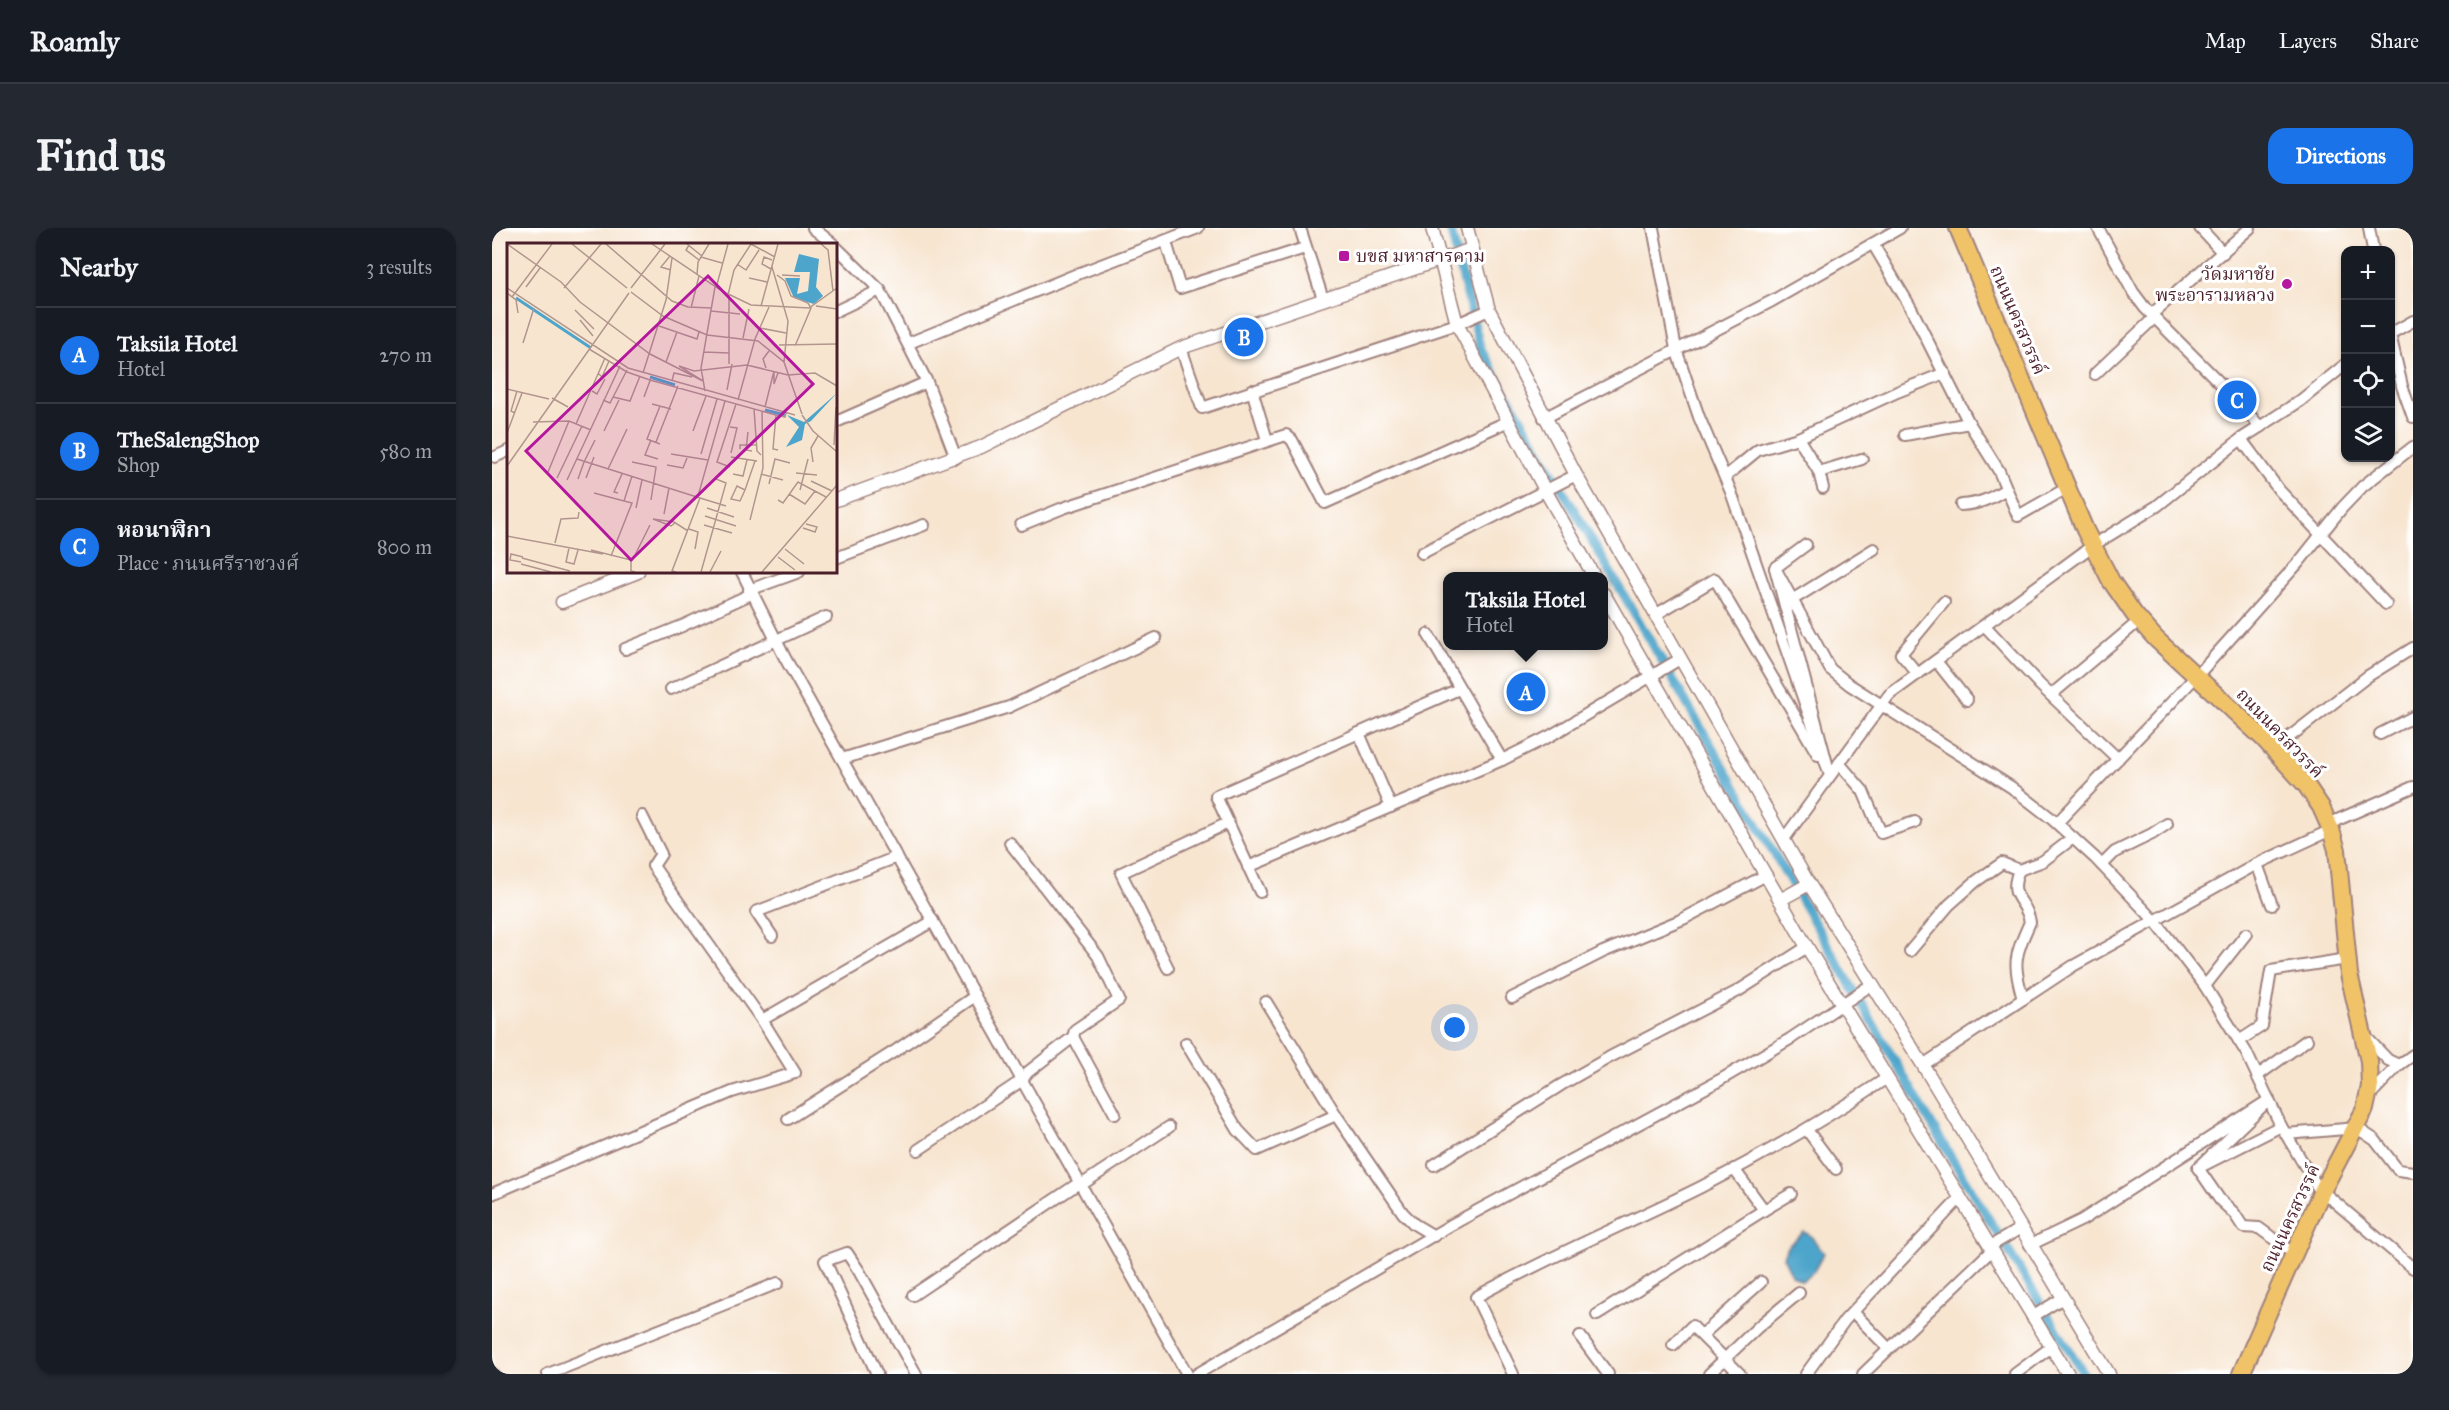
<!DOCTYPE html>
<meta charset="utf-8">
<style>
body{margin:0;font-family:"IM FELL Great Primer","Noto Serif Thai",serif;background:#242831;color:#f1f3f6}
.controls{position:absolute;right:18px;top:18px;display:grid;overflow:hidden;border-radius:12px;box-shadow:0 2px 4px #0004}
.controls button{width:54px;height:54px;display:grid;place-items:center;padding:0;border:0;border-bottom:2px solid #363941;background:#171b24;color:#f1f3f6;font:30px sans-serif}
.you{position:absolute;left:963px;top:800px;width:21px;height:21px;margin:-15px;border:4px solid #fff;border-radius:50%;background:#1a73e8;box-shadow:0 0 0 9px #1a73e833}
.badge{display:grid;place-items:center;width:39px;height:39px;border-radius:50%;background:#1a73e8;color:#fff;font-size:20px;font-weight:700}
.pin{position:absolute;translate:-50% -50%;border:3px solid #fff;box-shadow:0 2px 6px #0006}
.popup{position:absolute;left:951px;top:344px;width:165px;height:78px;box-sizing:border-box;display:grid;place-content:center;border-radius:12px;background:#171b24;filter:drop-shadow(0 2px 4px #0005);font-size:20px;white-space:nowrap;color:#9ea1a6}
.popup b{font-size:22px;color:#f1f3f6}
.popup::after{content:'';position:absolute;left:50%;top:100%;margin-left:-12px;border:12px solid transparent;border-top-color:#171b24}
.list{margin:0;padding:0;list-style:none}
h2{display:flex;justify-content:space-between;align-items:center;height:78px;margin:0;padding:0 24px;font-size:26px}
h2 small{font-size:20px;font-weight:400;color:#9ea1a6}
.list li{display:grid;grid-template-columns:39px 1fr auto;gap:18px;align-items:center;box-sizing:border-box;height:96px;padding:0 24px;border-top:2px solid #363941}
.list b{display:block;font-size:22px;white-space:nowrap}
.list p{margin:0;font-size:20px;white-space:nowrap;color:#9ea1a6}
.list em{font-size:20px;font-style:normal;color:#9ea1a6}
.icon{flex:none;width:33px;height:33px;fill:none;stroke:currentColor;stroke-width:2;stroke-linecap:round;stroke-linejoin:round}
.map{position:relative;flex:none;width:1921px;height:1146px;overflow:hidden;border-radius:18px}
header{display:flex;align-items:center;gap:36px;box-sizing:border-box;height:84px;padding:0 30px;background:#171b24;border-bottom:2px solid #363941}
header strong{font-size:28px}
nav{display:flex;gap:33px;margin-inline-start:auto;font-size:21px}
.intro{display:flex;align-items:center;justify-content:space-between;box-sizing:border-box;height:144px;padding:0 36px}
h1{margin:0;font-size:42px}
.button{padding:15px 27px;border-radius:18px;background:#1a73e8;color:#fff;font-size:21px;font-weight:700}
main{display:flex;gap:36px;padding:0 36px}
aside{flex:1;background:#171b24;border-radius:18px;box-shadow:0 2px 4px #0004}
.map>svg:first-child{display:block}
.water{fill:#4ea5cb;stroke:#4c627b;stroke-width:1.5}
.lines{fill:none;stroke-linecap:round;stroke-linejoin:round}
.canal{stroke:#4ea5cb;stroke-width:9}
.minor-casing{stroke:#a0827e;stroke-width:14}
.tertiary-casing{stroke:#a0827e;stroke-width:15}
.primary-casing{stroke:#a0827e;stroke-width:20}
.minor{stroke:#fff;stroke-width:10}
.tertiary{stroke:#fff;stroke-width:12}
.primary{stroke:#f0c369;stroke-width:16}
.poi-dot{fill:#b5179e;stroke:#fff;stroke-width:2}
.labels{text-anchor:middle;dominant-baseline:central;stroke-width:6;stroke-linejoin:round;paint-order:stroke}
.poi-label{font-size:18px;fill:#4a1f2b;stroke:#fff;text-anchor:start}
.street-label{font-size:18px;fill:#4a1f2b;stroke:#fff}
.inset-river{fill:none;stroke:#4ea5cb;stroke-width:3}
.inset-road{fill:none;stroke:#b2968e;stroke-width:1.5}
.view{fill:#b5179e;fill-opacity:0.15;stroke:#b5179e;stroke-width:3}
.inset-edge{fill:none;stroke:#4a1f2b;stroke-width:3}
</style>
<header>
<strong>Roamly</strong>
<nav><a>Map</a><a>Layers</a><a>Share</a></nav>
</header>
<div class="intro"><h1>Find us</h1><a class="button">Directions</a></div>
<main>
<aside>
<h2>Nearby<small>3 results</small></h2>
<ul class="list">
<li><span class="badge">A</span><div><b>Taksila Hotel</b><p>Hotel</p></div><em>270 m</em></li>
<li><span class="badge">B</span><div><b>TheSalengShop</b><p>Shop</p></div><em>580 m</em></li>
<li><span class="badge">C</span><div><b>หอนาฬิกา</b><p>Place · ภนนศรีราชวงศ์</p></div><em>800 m</em></li>
</ul>
</aside>
<div class="map">
<svg width="1921" height="1146" viewBox="0 0 1921 1146">
<rect width="100%" height="100%" fill="#fff"/>
<filter id="ink" filterUnits="userSpaceOnUse"><feTurbulence type="fractalNoise" baseFrequency=".0167" numOctaves="2"/><feDisplacementMap in="SourceGraphic" scale="12" xChannelSelector="R" yChannelSelector="G"/><feConvolveMatrix kernelMatrix="1 2 1 2 8 2 1 2 1" color-interpolation-filters="sRGB"/></filter>
<filter id="wash" filterUnits="userSpaceOnUse"><feTurbulence type="fractalNoise" baseFrequency=".008" numOctaves="4" result="noise"/><feDisplacementMap in="SourceGraphic" scale="24" xChannelSelector="R" yChannelSelector="G"/><feGaussianBlur stdDeviation="1.35" result="paint"/><feColorMatrix in="noise" values="0 0 0 0 0 0 0 0 0 0 0 0 0 0 0 0 0 1.4 0 .05"/><feComposite in="paint" operator="in"/></filter>
<g filter="url(#wash)">
<rect width="100%" height="100%" fill="#f7e5d0"/>
<!-- water -->
<path class="water" d="M 1312,1004 L 1318,1007 L 1332,1025 L 1322,1043 L 1310,1053 L 1300,1047 L 1291,1029 L 1295,1019 Z"/>
<g class="lines">
<!-- canal -->
<path class="canal" d="M 958,0 L 989,122 L 1457,926 L 1592,1146"/>
</g>
</g>
<g filter="url(#ink)">
<g class="lines">
<!-- minor casing -->
<g class="minor-casing">
<g id="minor">
<path d="M 321,0 L 341,16"/>
<path d="M 808,0 L 831,71"/>
<path d="M 1161,0 L 1184,121 L 1207,189 L 1239,264 L 1338,547 L 1283,340 L 1338,441 L 1358,457 L 1519,559 L 1560,591 L 1603,630 L 1663,693 L 1713,758 L 1754,824 L 1789,898 L 1829,965"/>
<path d="M 1606,0 L 1641,64 L 1653,80 L 1745,172 L 1768,199"/>
<path d="M 1708,0 L 1731,25"/>
<path d="M 1877,0 L 1881,22"/>
<path d="M 674,14 L 688,60 L 813,20"/>
<path d="M 1381,16 L 1419,80 L 1477,195 L 1507,243 L 1526,288 L 1575,260"/>
<path d="M 344,19 L 388,62 L 435,154 L 464,230"/>
<path d="M 344,83 L 388,62"/>
<path d="M 1660,86 L 1758,0"/>
<path d="M 1898,106 L 1910,158 L 1921,189"/>
<path d="M 1898,106 L 1921,93"/>
<path d="M 417,115 L 588,45 L 706,0"/>
<path d="M 689,120 L 710,180 L 965,96 L 997,82"/>
<path d="M 1603,146 L 1662,90"/>
<path d="M 760,162 L 775,212"/>
<path d="M 1052,190 L 1280,73 L 1408,0"/>
<path d="M 344,194 L 435,154"/>
<path d="M 1413,207 L 1477,195"/>
<path d="M 1306,210 L 1327,244 L 1331,260"/>
<path d="M 1749,211 L 1787,262 L 1894,376"/>
<path d="M 3,229 L 16,223"/>
<path d="M 1327,244 L 1370,231"/>
<path d="M 1233,249 L 1266,222 L 1306,210 L 1405,164 L 1453,145"/>
<path d="M 1469,277 C 1487,276 1498,271 1514,261"/>
<path d="M 529,297 L 571,280 L 794,207 L 800,212 L 833,275 L 1017,193"/>
<path d="M 930,325 L 1084,247"/>
<path d="M 344,330 L 432,297"/>
<path d="M 1283,340 L 1314,317"/>
<path d="M 250,344 L 293,430 L 695,1146"/>
<path d="M 257,362 L 307,344"/>
<path d="M 1300,372 L 1382,321"/>
<path d="M 1163,387 L 1223,351 L 1326,527"/>
<path d="M 1494,399 L 1548,457 L 1626,531"/>
<path d="M 936,406 L 1010,532"/>
<path d="M 133,421 L 190,398 L 259,366"/>
<path d="M 1444,433 L 1475,472"/>
<path d="M 1426,446 L 1409,426 L 1452,374"/>
<path d="M 179,461 L 334,389"/>
<path d="M 1559,467 L 1647,393"/>
<path d="M 867,505 L 899,579"/>
<path d="M 1888,506 L 1921,489"/>
<path d="M 1782,521 L 1876,448 L 1921,420"/>
<path d="M 350,531 L 517,479 L 664,410"/>
<path d="M 1347,535 L 1371,563 L 1389,605 L 1423,594"/>
<path d="M 150,588 L 169,626 L 161,638 L 270,792"/>
<path d="M 1565,595 L 1711,441 L 1807,334 L 1850,280 L 1871,258 L 1921,219"/>
<path d="M 1292,611 L 1397,467 L 1600,318 L 1665,278 L 1749,211 L 1808,173 L 1854,136"/>
<path d="M 1765,636 L 1780,677"/>
<path d="M 1610,637 L 1623,624 L 1660,606 L 1675,596"/>
<path d="M 756,639 L 1010,532 L 1058,508 L 1188,431"/>
<path d="M 1527,642 C 1515,672 1534,669 1538,694 C 1523,728 1520,734 1531,771"/>
<path d="M 768,664 L 724,568 L 967,461"/>
<path d="M 280,708 L 264,684 L 405,629"/>
<path d="M 1418,723 L 1457,677 L 1483,654 L 1510,635 L 1527,642 L 1551,633 L 1581,610"/>
<path d="M 676,740 L 629,645 L 736,595"/>
<path d="M 1713,758 L 1754,706"/>
<path d="M 1020,770 L 1111,724 L 1191,691 L 1274,647"/>
<path d="M 774,774 L 844,887 L 911,985 L 922,996 L 942,1008"/>
<path d="M 581,809 L 623,886"/>
<path d="M 1874,809 L 1896,832 L 1907,837"/>
<path d="M 1747,813 L 1770,798 L 1779,743 L 1855,731"/>
<path d="M 694,815 L 746,902 L 765,922 L 844,887"/>
<path d="M 1431,837 L 1581,738 L 1765,636 L 1839,602 L 1843,593 L 1921,559"/>
<path d="M 1765,848 L 1815,812"/>
<path d="M 1878,867 L 1907,837 L 1921,827"/>
<path d="M 296,891 L 403,823 L 483,768"/>
<path d="M 1315,902 L 1344,941"/>
<path d="M 1794,906 L 1865,900 L 1883,912 L 1906,942 L 1921,944"/>
<path d="M 426,922 L 529,853 L 536,844 L 581,809 L 583,802 L 627,772 L 606,728 L 518,615"/>
<path d="M 942,937 L 1069,857 L 1118,829 L 1246,763 L 1315,719"/>
<path d="M 1706,940 L 1728,972 L 1742,985 L 1751,999 L 1767,1000 L 1802,1026"/>
<path d="M 589,957 L 677,899"/>
<path d="M 1830,963 L 1921,1040"/>
<path d="M 0,966 L 240,864 L 303,845 L 270,792 L 441,693"/>
<path d="M 1272,982 L 1299,966"/>
<path d="M 1538,1017 L 1590,992 L 1777,872 L 1706,940 L 1789,898"/>
<path d="M 1497,1019 L 1529,1000"/>
<path d="M 421,1067 L 587,955"/>
<path d="M 1361,1084 L 1396,1120"/>
<path d="M 1105,1087 L 1272,982 L 1242,941"/>
<path d="M 1540,1089 L 1571,1070"/>
<path d="M 1210,1107 L 1269,1054"/>
<path d="M 1088,1108 L 1116,1146"/>
<path d="M 1181,1117 L 1200,1098 L 1248,1146"/>
<path d="M 0,1145 L 1,1146"/>
<path d="M 56,1146 L 286,1055"/>
<path d="M 385,1146 L 333,1033 L 355,1025 L 367,1043 L 424,1146"/>
<path d="M 705,1146 L 959,997 L 1228,852 L 1298,811 L 1379,757"/>
<path d="M 1021,1146 L 984,1069 C 1057,1028 1135,996 1209,959 C 1274,926 1335,890 1395,850"/>
<path d="M 1217,1146 L 1266,1099 L 1307,1065"/>
<path d="M 1314,1146 L 1353,1092 L 1468,970"/>
<path d="M 1371,1146 L 1500,1022"/>
<path d="M 1523,1146 L 1558,1120"/>
</g>
</g>
<!-- tertiary casing -->
<g class="tertiary-casing">
<g id="tertiary">
<path d="M 940,0 L 965,96 L 1053,262 L 1102,348"/>
<path d="M 975,0 L 997,82 L 1084,247 L 1317,656 L 1431,837 L 1617,1146"/>
<path d="M 344,272 L 489,219 L 689,120 L 980,21"/>
<path d="M 1112,366 L 1315,719 L 1576,1146"/>
<path d="M 70,374 L 146,344"/>
<path d="M 1288,672 L 1317,656"/>
</g>
</g>
<!-- primary casing -->
<g class="primary-casing">
<path id="primary" d="M 1466,0 L 1593,302 L 1619,353 L 1642,386 L 1664,411 L 1772,511 L 1814,557 L 1829,579 L 1839,602 L 1845,622 L 1857,746 L 1877,833 L 1878,858 L 1873,881 L 1829,965 L 1749,1146"/>
</g>
<!-- minor -->
<use href="#minor" class="minor"/>
<!-- tertiary -->
<use href="#tertiary" class="tertiary"/>
<!-- primary -->
<use href="#primary" class="primary"/>
</g>
</g>
<!-- markers -->
<g class="poi-dot">
<rect x="846" y="22" width="12" height="12" rx="3"/>
<circle cx="1795" cy="56" r="6"/>
</g>
<g class="labels">
<!-- poi labels -->
<g class="poi-label">
<text x="864" y="28">บขส มหาสารคาม</text>
<text x="1783" y="46" text-anchor="end">วัดมหาชัย<tspan x="1783" dy="21">พระอารามหลวง</tspan></text>
</g>
<!-- street labels -->
<g class="street-label">
<text transform="translate(1526 92) rotate(67)">ถนนนครสวรรค์</text>
<text transform="translate(1788 505) rotate(46)">ถนนนครสวรรค์</text>
<text transform="translate(1798 990) rotate(-65)">ถนนนครสวรรค์</text>
</g>
</g>
<!-- overview -->
<g transform="translate(15 15)">
<rect width="330" height="330" fill="#f7e5d0"/>
<path d="M 292,11 L 312,16 L 309,44 L 316,53 L 307,61 L 287,55 L 278,35 L 293,35 L 290,51 L 301,48 L 303,29 L 287,29 ZM 330,150 L 304,178 L 298,181 L 295,197 L 279,204 L 292,184 L 280,172 L 297,179 Z" fill="#4ea5cb"/>
<path class="inset-river" d="M 9,55 L 84,105M 143,134 L 168,142M 258,167 L 278,172"/>
<path class="inset-road" d="M 0,1 L 54,39 L 73,59 L 143,111 L 196,138 L 172,123 L 187,128 L 240,122 L 281,132M 65,1 L 120,45M 99,1 L 165,58 L 181,64 L 205,65M 145,1 L 215,48 L 244,62 L 302,65 L 330,45M 180,1 L 195,13M 314,1 L 321,7 L 326,48M 182,2 L 179,7 L 192,17M 163,13 L 154,24 L 164,27M 194,14 L 215,20M 230,21 L 239,27 L 252,7M 265,24 L 281,78 L 277,119M 264,26 L 255,21 L 257,14 L 265,17M 190,32 L 191,19 L 202,1M 270,32 L 278,38 L 284,53 L 301,60 L 304,65 L 288,103M 275,32 L 293,33M 242,35 L 260,39M 19,44 L 33,25M 0,45 L 121,125 L 288,172M 57,45 L 94,1M 124,45 L 158,1M 209,45 L 221,1M 124,49 L 156,73 L 200,92 L 251,98 L 277,119 L 295,171M 0,50 L 9,57 L 11,70M 221,52 L 227,27 L 244,1 L 268,14M 222,52 L 222,121M 5,54 L 45,1M 254,63 L 271,1M 309,63 L 330,66M 184,65 L 192,33M 68,67 L 87,86M 204,68 L 233,71M 73,77 L 86,93M 152,83 L 190,96 L 192,89M 253,85 L 279,90M 236,95 L 242,66M 16,100 L 27,65M 272,102 L 330,101M 82,106 L 120,129 L 143,137 L 269,172 L 278,174 L 279,169M 197,109 L 222,110M 159,119 L 170,89M 259,125 L 256,116 L 262,108M 91,130 L 95,134 L 102,118M 136,130 L 159,57 L 165,15M 281,132 L 308,130 L 330,143M 165,138 L 167,130 L 185,134M 0,146 L 42,156M 220,147 L 225,121M 85,148 L 90,151 L 98,136M 198,148 L 194,125 L 208,44M 106,154 L 123,158 L 133,133M 137,154 L 144,135M 45,155 L 61,164M 96,157 L 103,160 L 120,127M 231,157 L 248,96 L 262,64M 145,161 L 164,166M 258,164 L 267,128 L 267,141 L 271,130M 247,166 L 250,208 L 254,212M 8,170 L 4,168 L 10,148M 269,172 L 266,206 L 271,207M 295,172 L 306,188 L 330,209M 26,179 L 62,178 L 84,187M 69,181 L 98,115M 223,184 L 230,185 L 224,210M 97,188 L 112,157M 186,188 L 199,153M 241,189 L 239,207 L 245,208M 0,190 L 15,150M 144,197 L 138,212 L 151,216M 149,199 L 171,143M 153,201 L 140,196 L 153,163M 327,202 L 329,164M 233,206 L 233,202 L 249,202M 164,211 L 201,217M 194,211 L 210,156M 224,214 L 250,218M 70,216 L 193,255 L 165,328 L 169,329M 77,219 L 88,197M 125,219 L 149,224 L 144,257M 306,219 L 304,205 L 311,193M 160,222 L 176,225 L 180,215M 0,223 L 122,50M 223,224 L 210,219 L 229,161M 101,226 L 120,186M 41,229 L 62,178M 289,230 L 310,232M 226,231 L 236,233 L 240,217M 254,231 L 276,237M 50,235 L 75,183M 79,235 L 87,214M 71,236 L 77,219M 60,237 L 113,123M 304,238 L 325,248M 262,241 L 268,216 L 283,220M 238,247 L 230,243 L 224,256 L 233,258 L 238,247 L 248,218M 293,247 L 301,216M 87,250 L 117,258M 111,250 L 107,249 L 115,231M 282,251 L 298,261 L 308,248M 191,253 L 218,158M 193,255 L 219,263M 271,257 L 276,260 L 291,239 L 319,254M 129,265 L 135,237M 200,265 L 227,274M 157,271 L 162,245M 198,273 L 229,283M 243,277 L 256,225 L 255,168M 168,280 L 164,283 L 146,276 L 167,279 L 181,288M 197,282 L 225,290M 296,285 L 308,289 L 310,284 L 299,281M 182,286 L 191,289 L 188,306M 0,293 L 96,311M 48,300 L 54,276 L 71,275 L 72,269M 62,305 L 59,319 L 67,321 L 71,307M 278,306 L 297,321M 84,307 L 124,317 L 124,328 L 128,329M 104,313 L 125,260 L 117,258 L 125,233M 271,314 L 288,327M 15,315 L 63,328M 125,318 L 143,282M 14,319 L 3,317 L 4,311 L 16,314M 14,321 L 44,329M 194,329 L 219,240 L 209,236M 203,329 L 214,308M 255,329 L 330,242"/>
<path class="view" d="M 201,33 L 306,141 L 124,317 L 19,208 Z"/>
<rect width="330" height="330" class="inset-edge"/>
</g>
</svg>
<div class="controls">
<button>+</button>
<button>−</button>
<button><svg class="icon" aria-label="locate" viewBox="0 0 24 24"><circle cx="12" cy="12" r="6"/><path d="M12 2v4M12 18v4M2 12h4M18 12h4"/></svg></button>
<button><svg class="icon" aria-label="layers" viewBox="0 0 24 24"><path d="M12 4l9 5-9 5-9-5zM3 14l9 5 9-5"/></svg></button>
</div>
<div class="you"></div>
<div class="pin badge" style="left:1034px;top:464px">A</div>
<div class="popup"><b>Taksila Hotel</b>Hotel</div>
<div class="pin badge" style="left:752px;top:109px">B</div>
<div class="pin badge" style="left:1745px;top:172px">C</div>
</div>
</main>
